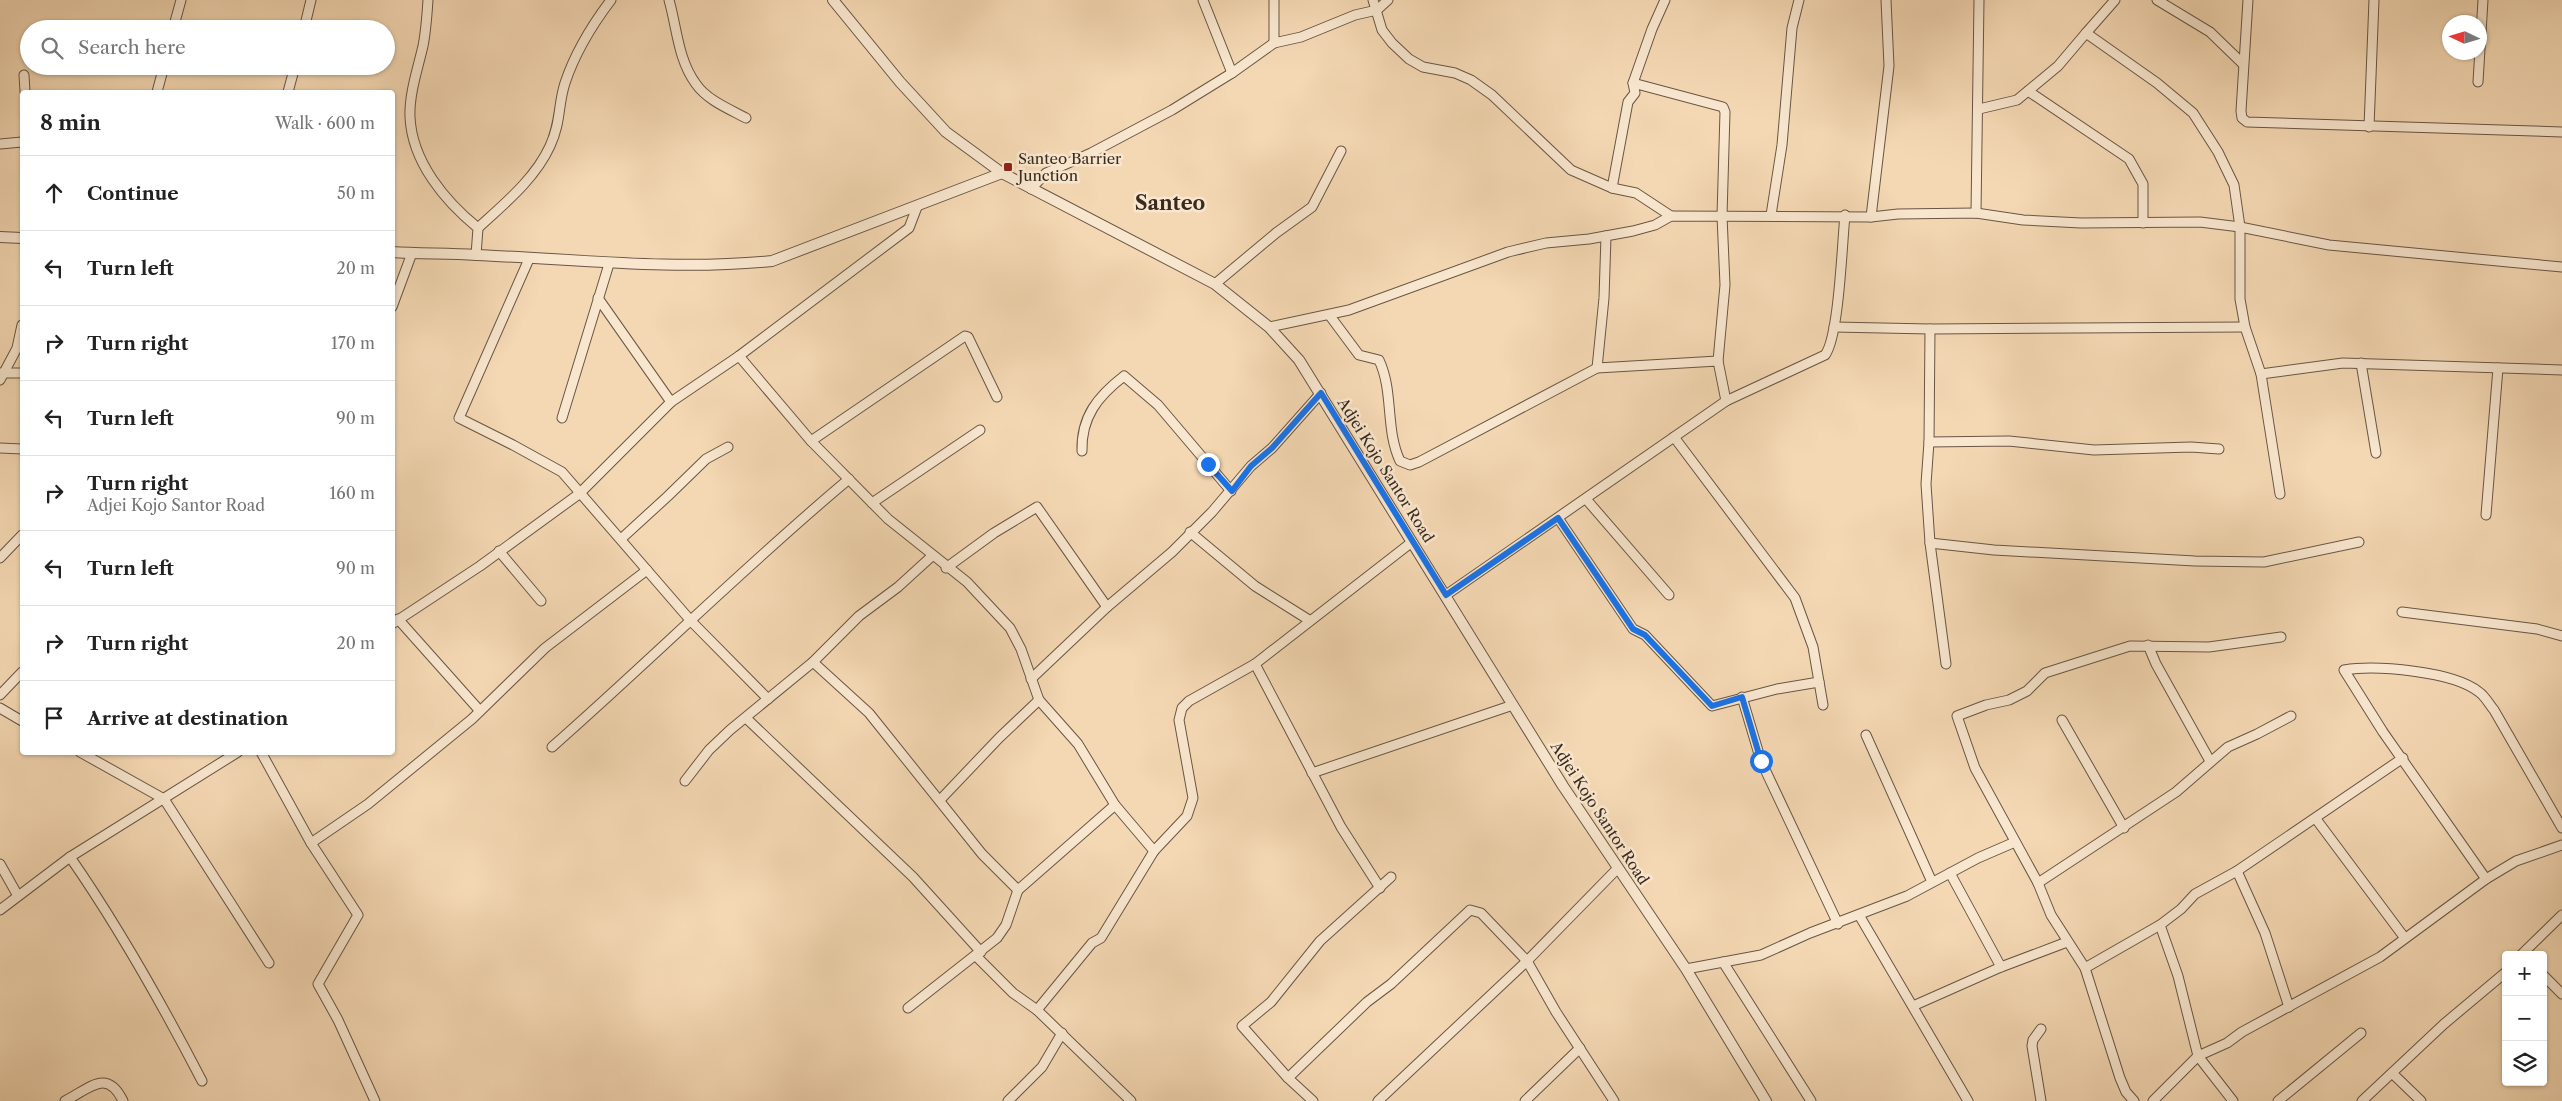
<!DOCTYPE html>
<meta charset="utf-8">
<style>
body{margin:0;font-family:"Libre Caslon Text",serif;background:#f6f6f6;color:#222}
.controls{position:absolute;right:15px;bottom:15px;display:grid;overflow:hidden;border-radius:5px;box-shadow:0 1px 4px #0004}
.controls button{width:45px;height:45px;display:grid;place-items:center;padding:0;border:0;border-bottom:1px solid #e0e0e0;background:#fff;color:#222;font:25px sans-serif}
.compass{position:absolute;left:2442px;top:15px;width:45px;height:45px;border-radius:50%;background:#fff;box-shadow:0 1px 4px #0004;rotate:274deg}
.stop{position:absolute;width:15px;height:15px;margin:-11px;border:4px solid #1a73e8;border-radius:50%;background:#fff}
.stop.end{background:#1a73e8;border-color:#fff;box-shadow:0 1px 5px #0008}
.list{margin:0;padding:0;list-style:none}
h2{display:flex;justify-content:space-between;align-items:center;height:65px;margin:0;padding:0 20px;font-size:21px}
h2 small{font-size:16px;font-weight:400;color:#767676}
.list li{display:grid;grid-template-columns:32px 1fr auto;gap:15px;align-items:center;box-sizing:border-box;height:75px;padding:0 20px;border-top:1px solid #e0e0e0}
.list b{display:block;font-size:19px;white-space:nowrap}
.list p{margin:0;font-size:16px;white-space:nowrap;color:#767676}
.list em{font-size:16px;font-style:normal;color:#767676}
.icon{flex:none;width:28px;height:28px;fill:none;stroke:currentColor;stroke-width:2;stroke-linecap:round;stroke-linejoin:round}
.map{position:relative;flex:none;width:2562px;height:1101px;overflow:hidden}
.search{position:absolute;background:#fff;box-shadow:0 1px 4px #0004;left:20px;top:20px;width:375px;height:55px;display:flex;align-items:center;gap:12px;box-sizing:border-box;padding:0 18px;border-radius:28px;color:#767676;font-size:19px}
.panel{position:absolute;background:#fff;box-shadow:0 1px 4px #0004;left:20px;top:90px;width:375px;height:665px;border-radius:5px}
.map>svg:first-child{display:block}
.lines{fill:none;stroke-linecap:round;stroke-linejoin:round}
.minor-casing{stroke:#685644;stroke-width:11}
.tertiary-casing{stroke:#685644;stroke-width:12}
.minor{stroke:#f8e6ce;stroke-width:9}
.tertiary{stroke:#f8e6ce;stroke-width:10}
.route{stroke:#1a73e8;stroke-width:6}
.poi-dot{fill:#8f2418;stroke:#f8e6ce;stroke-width:2}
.labels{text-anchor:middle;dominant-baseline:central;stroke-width:5;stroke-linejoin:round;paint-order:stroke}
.poi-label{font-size:15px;fill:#392a1f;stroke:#f8e6ce;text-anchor:start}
.street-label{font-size:15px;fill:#392a1f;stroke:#f8e6ce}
.district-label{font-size:20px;font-weight:bold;fill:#392a1f;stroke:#f8e6ce}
</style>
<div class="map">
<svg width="2562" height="1101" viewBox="0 0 2562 1101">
<rect width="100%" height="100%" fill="#f4d8b3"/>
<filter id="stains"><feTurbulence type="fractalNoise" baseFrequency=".004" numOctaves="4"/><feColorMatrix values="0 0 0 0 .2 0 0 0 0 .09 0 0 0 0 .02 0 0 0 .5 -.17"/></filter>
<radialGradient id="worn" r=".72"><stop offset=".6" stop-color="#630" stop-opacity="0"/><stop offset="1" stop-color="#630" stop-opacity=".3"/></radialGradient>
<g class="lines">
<!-- minor casing -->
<g class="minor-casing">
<g id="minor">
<path d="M 428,0 C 427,15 426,31 423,46 C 418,68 409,94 410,117 C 412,162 445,201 478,228 L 476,255"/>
<path d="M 669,0 C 677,28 678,60 696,84 C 707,100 729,109 746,118"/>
<path d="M 1203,0 L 1232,73"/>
<path d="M 1274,0 L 1274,43"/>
<path d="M 1373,0 L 1382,30 L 1392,43 L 1409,59 L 1423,67 L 1455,73 L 1471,80 L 1492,95 L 1571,170 L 1612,188 L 1636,193 L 1671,216"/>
<path d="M 2157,0 L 2210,32 L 2243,64"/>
<path d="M 2248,0 L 2241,111 L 2242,118 L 2247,122 L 2562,132"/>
<path d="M 173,29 L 181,0"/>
<path d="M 304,29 L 311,0"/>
<path d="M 2086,33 L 2115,0"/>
<path d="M 24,75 L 25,92"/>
<path d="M 2478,82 L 2483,0"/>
<path d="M 1633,83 L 1652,29 L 1665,0"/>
<path d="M 2028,91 L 2129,159 L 2143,184 L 2143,223"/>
<path d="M 157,92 L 164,66"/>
<path d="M 288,92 L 295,66"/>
<path d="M 1979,109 L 2017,100 L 2058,66 L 2086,33 L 2157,83 L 2193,113 L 2218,152 L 2234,185 L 2240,227 L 2240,299 L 2245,327 L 2261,374 L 2280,494"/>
<path d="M 2369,127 L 2374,0"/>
<path d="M 0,144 L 22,142"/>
<path d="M 1612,188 L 1628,102 L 1635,93 L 1633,83 L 1723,107 L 1725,112 L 1722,216 L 1725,285 L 1718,361"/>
<path d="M 1031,189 L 1046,173 L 1091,153 L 1172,110 L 1232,73 L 1274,43 L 1301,37 L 1355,15 L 1377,10 L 1388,0"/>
<path d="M 1976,213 L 1979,0"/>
<path d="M 1771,215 L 1782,145 L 1792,28 L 1799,0"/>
<path d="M 1871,217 L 1889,66 L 1886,0"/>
<path d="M 478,228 C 504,204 535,179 550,146 C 561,123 558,104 565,83 C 575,53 592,25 611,0"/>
<path d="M 529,259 L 459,418 L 513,445 L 562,472 L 691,621 L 768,699"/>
<path d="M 1215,284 L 1276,233 L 1312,207 L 1341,151"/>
<path d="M 598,298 L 671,402"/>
<path d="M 392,307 L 412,253"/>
<path d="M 1330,316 L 1359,355 L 1379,360 C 1394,392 1385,429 1400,461 L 1410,465 L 1419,462 L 1597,368 L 1718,361 L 1726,401"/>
<path d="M 1269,327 L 1349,310 L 1508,252 L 1546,243 L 1589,239 L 1633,231 L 1655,225 L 1671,216 L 1871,217 L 1898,214 L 1976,213 L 2023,220 L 2081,223 L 2200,222 L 2240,227 L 2329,245 L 2562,267"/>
<path d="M 1834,327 L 1930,329 L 2245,327"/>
<path d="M 1930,329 L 1929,442 L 1926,484 L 1930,543 L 1946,664"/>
<path d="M 739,356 L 811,441 L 888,519 L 967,582 L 1010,628 L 1021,649 L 1039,700 L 1078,744 L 1115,805 L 1154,851"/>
<path d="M 2361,363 L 2376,453"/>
<path d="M 1597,368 L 1604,298 L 1606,236"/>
<path d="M 0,373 L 22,373"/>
<path d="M 2261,374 L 2343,363 L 2562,370"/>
<path d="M 0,380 L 17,348 L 22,325"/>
<path d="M 562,418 L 609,264"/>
<path d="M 1674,437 L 1795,598 L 1813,647 L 1823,705"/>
<path d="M 811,441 L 965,336 L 968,337 L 997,397"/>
<path d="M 1929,442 L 2009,441 L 2094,450 L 2191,447 L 2219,449"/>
<path d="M 0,448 L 22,449"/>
<path d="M 1082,451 C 1081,417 1098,396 1124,376 L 1158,405 L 1231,491"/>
<path d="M 1586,499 L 1669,595"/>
<path d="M 872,503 L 980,430"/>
<path d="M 2486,515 L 2498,368"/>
<path d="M 1558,518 L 1633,629 L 1645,635 L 1712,706 L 1777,689 L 1819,682"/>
<path d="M 1190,532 L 1255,586 L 1309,620"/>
<path d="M 621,539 L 668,496 L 706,459 L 728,447"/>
<path d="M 1930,543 L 1994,550 L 2195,561 L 2264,562 L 2359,542"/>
<path d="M 499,551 L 541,601"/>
<path d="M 0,558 L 22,535"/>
<path d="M 946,568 L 994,533 L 1037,507 L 1107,607"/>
<path d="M 1446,595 L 1726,401 L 1825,355 C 1839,337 1842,244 1845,215"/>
<path d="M 2402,612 L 2537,629 L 2562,636"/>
<path d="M 398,619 L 480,711"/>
<path d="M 392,624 L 480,566 L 579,494 L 671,402 L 739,356 L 909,228 L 917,207"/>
<path d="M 2148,645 L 2156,664 L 2210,761"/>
<path d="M 813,662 L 869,713 L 982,854 L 1018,890 L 1115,805"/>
<path d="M 1255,664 L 1341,827 L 1380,888"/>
<path d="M 1031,679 L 1107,607 L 1172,552 L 1212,512 L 1251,466 L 1272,448 L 1321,393"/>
<path d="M 0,695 L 22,672"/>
<path d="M 1742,697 L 1761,761 L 1838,924"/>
<path d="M 0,708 L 22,721"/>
<path d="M 746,718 L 913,877 L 981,952"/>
<path d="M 2062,720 L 2124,828"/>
<path d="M 1866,735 L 1932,882"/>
<path d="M 552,747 C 652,659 746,565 849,479"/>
<path d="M 80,752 L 164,799 L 269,963"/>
<path d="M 261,752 L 311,843 L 358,915 L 318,984 L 338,1020 L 375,1101"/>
<path d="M 1312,773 L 1513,705"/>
<path d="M 685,781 L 709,750 L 730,730 L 813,662 L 859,616 L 898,587 L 932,556"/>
<path d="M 940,800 L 999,738 L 1039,700"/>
<path d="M 2316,819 L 2404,937"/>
<path d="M 311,843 L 368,804 L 472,719 L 545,648 L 647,570"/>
<path d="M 70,857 C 120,929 162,1004 202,1081"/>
<path d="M 0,864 L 18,896"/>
<path d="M 2237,871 L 2265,933 L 2289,1007"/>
<path d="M 1950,873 L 2001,967"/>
<path d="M 2486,879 L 2383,732 L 2344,670 C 2376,665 2453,671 2479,692 C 2485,696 2489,704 2494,710 L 2562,828"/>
<path d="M 2038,883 L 2176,792 L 2228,747 L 2257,734 L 2291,716"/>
<path d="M 0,910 L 70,857 L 238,752"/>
<path d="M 1859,915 L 1968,1101"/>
<path d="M 2521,955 L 2562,915"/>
<path d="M 976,956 L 1013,993 L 1037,1010"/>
<path d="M 1723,962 L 1811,1101"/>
<path d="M 2085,968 L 2160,925"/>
<path d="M 1686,969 L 1761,955 L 1810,933 L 1907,896 L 1978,858 L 2015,842"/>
<path d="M 2543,975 L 2562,994"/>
<path d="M 1913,1006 L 2001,967 L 2067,942"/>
<path d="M 908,1008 L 997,938 L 1006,925 L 1018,890"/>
<path d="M 2041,1029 L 2033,1040 L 2032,1046 L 2041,1101"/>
<path d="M 2392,1073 L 2421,1101"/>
<path d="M 1288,1078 L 1367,1002 L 1391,984 L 1470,910 L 1481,913 L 1527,961 L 1556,1012 L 1614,1101"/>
<path d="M 65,1101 C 90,1088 107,1068 123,1101"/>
<path d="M 1008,1101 L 1042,1067 L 1062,1033"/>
<path d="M 1131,1101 L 1037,1010 L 1092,943 L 1101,938 L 1154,851 L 1187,816 L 1193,798 L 1179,720 L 1182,708 L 1189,701 L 1255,664 L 1412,542"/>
<path d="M 1313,1101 L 1288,1078 L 1242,1026 L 1271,1002 L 1320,941 L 1391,877"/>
<path d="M 1378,1101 L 1527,961 L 1618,868"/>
<path d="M 1525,1101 L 1580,1048"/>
<path d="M 2134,1101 L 2126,1092 L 2120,1078 L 2085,968 L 2051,915 L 2038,883 L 1975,768 L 1957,716 L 1986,705 L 2009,700 L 2027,691 L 2045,673 L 2130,646 L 2209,647 L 2281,637"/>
<path d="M 2153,1101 L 2198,1056 L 2227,1043 L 2242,1032 L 2380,957 L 2486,879 L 2516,861 L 2562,845"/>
<path d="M 2233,1101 L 2198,1056 L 2178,976 L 2160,925 L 2181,909 L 2195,894 L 2237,871 L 2403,758"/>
<path d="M 2278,1101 L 2361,1033"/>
<path d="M 2362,1101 L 2444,1024 L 2506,972"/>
</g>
</g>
<!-- tertiary casing -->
<g class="tertiary-casing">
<g id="tertiary">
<path d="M 833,0 L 900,82 L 946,132 L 1002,173 L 1215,284 L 1269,327 L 1299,360 L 1563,786 L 1686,969 L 1766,1101"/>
<path d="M 0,237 L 22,238"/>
<path d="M 392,252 C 420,254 448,253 476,255 C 575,259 673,271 772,261 L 1002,173"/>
</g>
</g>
<!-- minor -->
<use href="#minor" class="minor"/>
<!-- tertiary -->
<use href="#tertiary" class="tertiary"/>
</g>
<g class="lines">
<!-- route -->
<path class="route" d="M 1208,464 L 1232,491 L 1251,466 L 1272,448 L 1321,393 L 1446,595 L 1558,518 L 1633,629 L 1645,635 L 1712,706 L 1742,697 L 1761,761"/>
</g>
<!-- markers -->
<rect class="poi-dot" x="1003" y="162" width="10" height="10" rx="2.5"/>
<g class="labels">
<!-- poi labels -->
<g class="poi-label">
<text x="1018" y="158">Santeo Barrier<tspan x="1018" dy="17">Junction</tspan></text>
</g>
<!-- street labels -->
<g class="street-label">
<text transform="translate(1386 470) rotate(58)">Adjei Kojo Santor Road</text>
<text transform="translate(1600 813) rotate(57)">Adjei Kojo Santor Road</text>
</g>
<!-- district labels -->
<g class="district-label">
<text x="1170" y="203">Santeo</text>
</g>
</g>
<rect width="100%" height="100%" filter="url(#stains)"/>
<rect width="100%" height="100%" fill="url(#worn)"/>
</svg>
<div class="controls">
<button>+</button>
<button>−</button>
<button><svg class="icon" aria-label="layers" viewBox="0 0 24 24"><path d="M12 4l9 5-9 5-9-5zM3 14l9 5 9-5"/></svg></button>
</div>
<svg class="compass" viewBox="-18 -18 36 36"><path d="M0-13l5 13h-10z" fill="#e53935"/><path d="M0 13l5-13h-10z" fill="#767676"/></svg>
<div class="stop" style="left:1761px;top:761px"></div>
<div class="stop end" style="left:1208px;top:464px"></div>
<div class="search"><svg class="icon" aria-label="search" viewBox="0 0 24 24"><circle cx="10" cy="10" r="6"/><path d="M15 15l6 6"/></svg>Search here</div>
<section class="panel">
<h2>8 min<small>Walk · 600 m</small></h2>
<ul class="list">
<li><svg class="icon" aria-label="ahead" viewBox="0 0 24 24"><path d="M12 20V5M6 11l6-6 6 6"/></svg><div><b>Continue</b></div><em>50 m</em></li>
<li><svg class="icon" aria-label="left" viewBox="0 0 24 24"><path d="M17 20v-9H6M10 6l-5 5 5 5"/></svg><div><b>Turn left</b></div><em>20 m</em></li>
<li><svg class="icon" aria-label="right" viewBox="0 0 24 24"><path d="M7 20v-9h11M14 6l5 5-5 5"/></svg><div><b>Turn right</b></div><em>170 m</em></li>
<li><svg class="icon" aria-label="left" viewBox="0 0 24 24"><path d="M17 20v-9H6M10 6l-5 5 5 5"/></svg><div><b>Turn left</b></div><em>90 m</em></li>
<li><svg class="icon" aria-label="right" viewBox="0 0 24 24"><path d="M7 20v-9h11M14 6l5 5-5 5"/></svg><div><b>Turn right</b><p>Adjei Kojo Santor Road</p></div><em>160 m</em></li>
<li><svg class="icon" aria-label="left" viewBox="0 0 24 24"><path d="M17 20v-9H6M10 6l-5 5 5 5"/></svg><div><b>Turn left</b></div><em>90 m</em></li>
<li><svg class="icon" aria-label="right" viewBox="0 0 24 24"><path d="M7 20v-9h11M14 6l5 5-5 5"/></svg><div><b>Turn right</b></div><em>20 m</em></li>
<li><svg class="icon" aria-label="arrive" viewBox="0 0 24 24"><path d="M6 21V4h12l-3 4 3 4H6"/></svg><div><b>Arrive at destination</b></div></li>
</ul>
</section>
</div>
